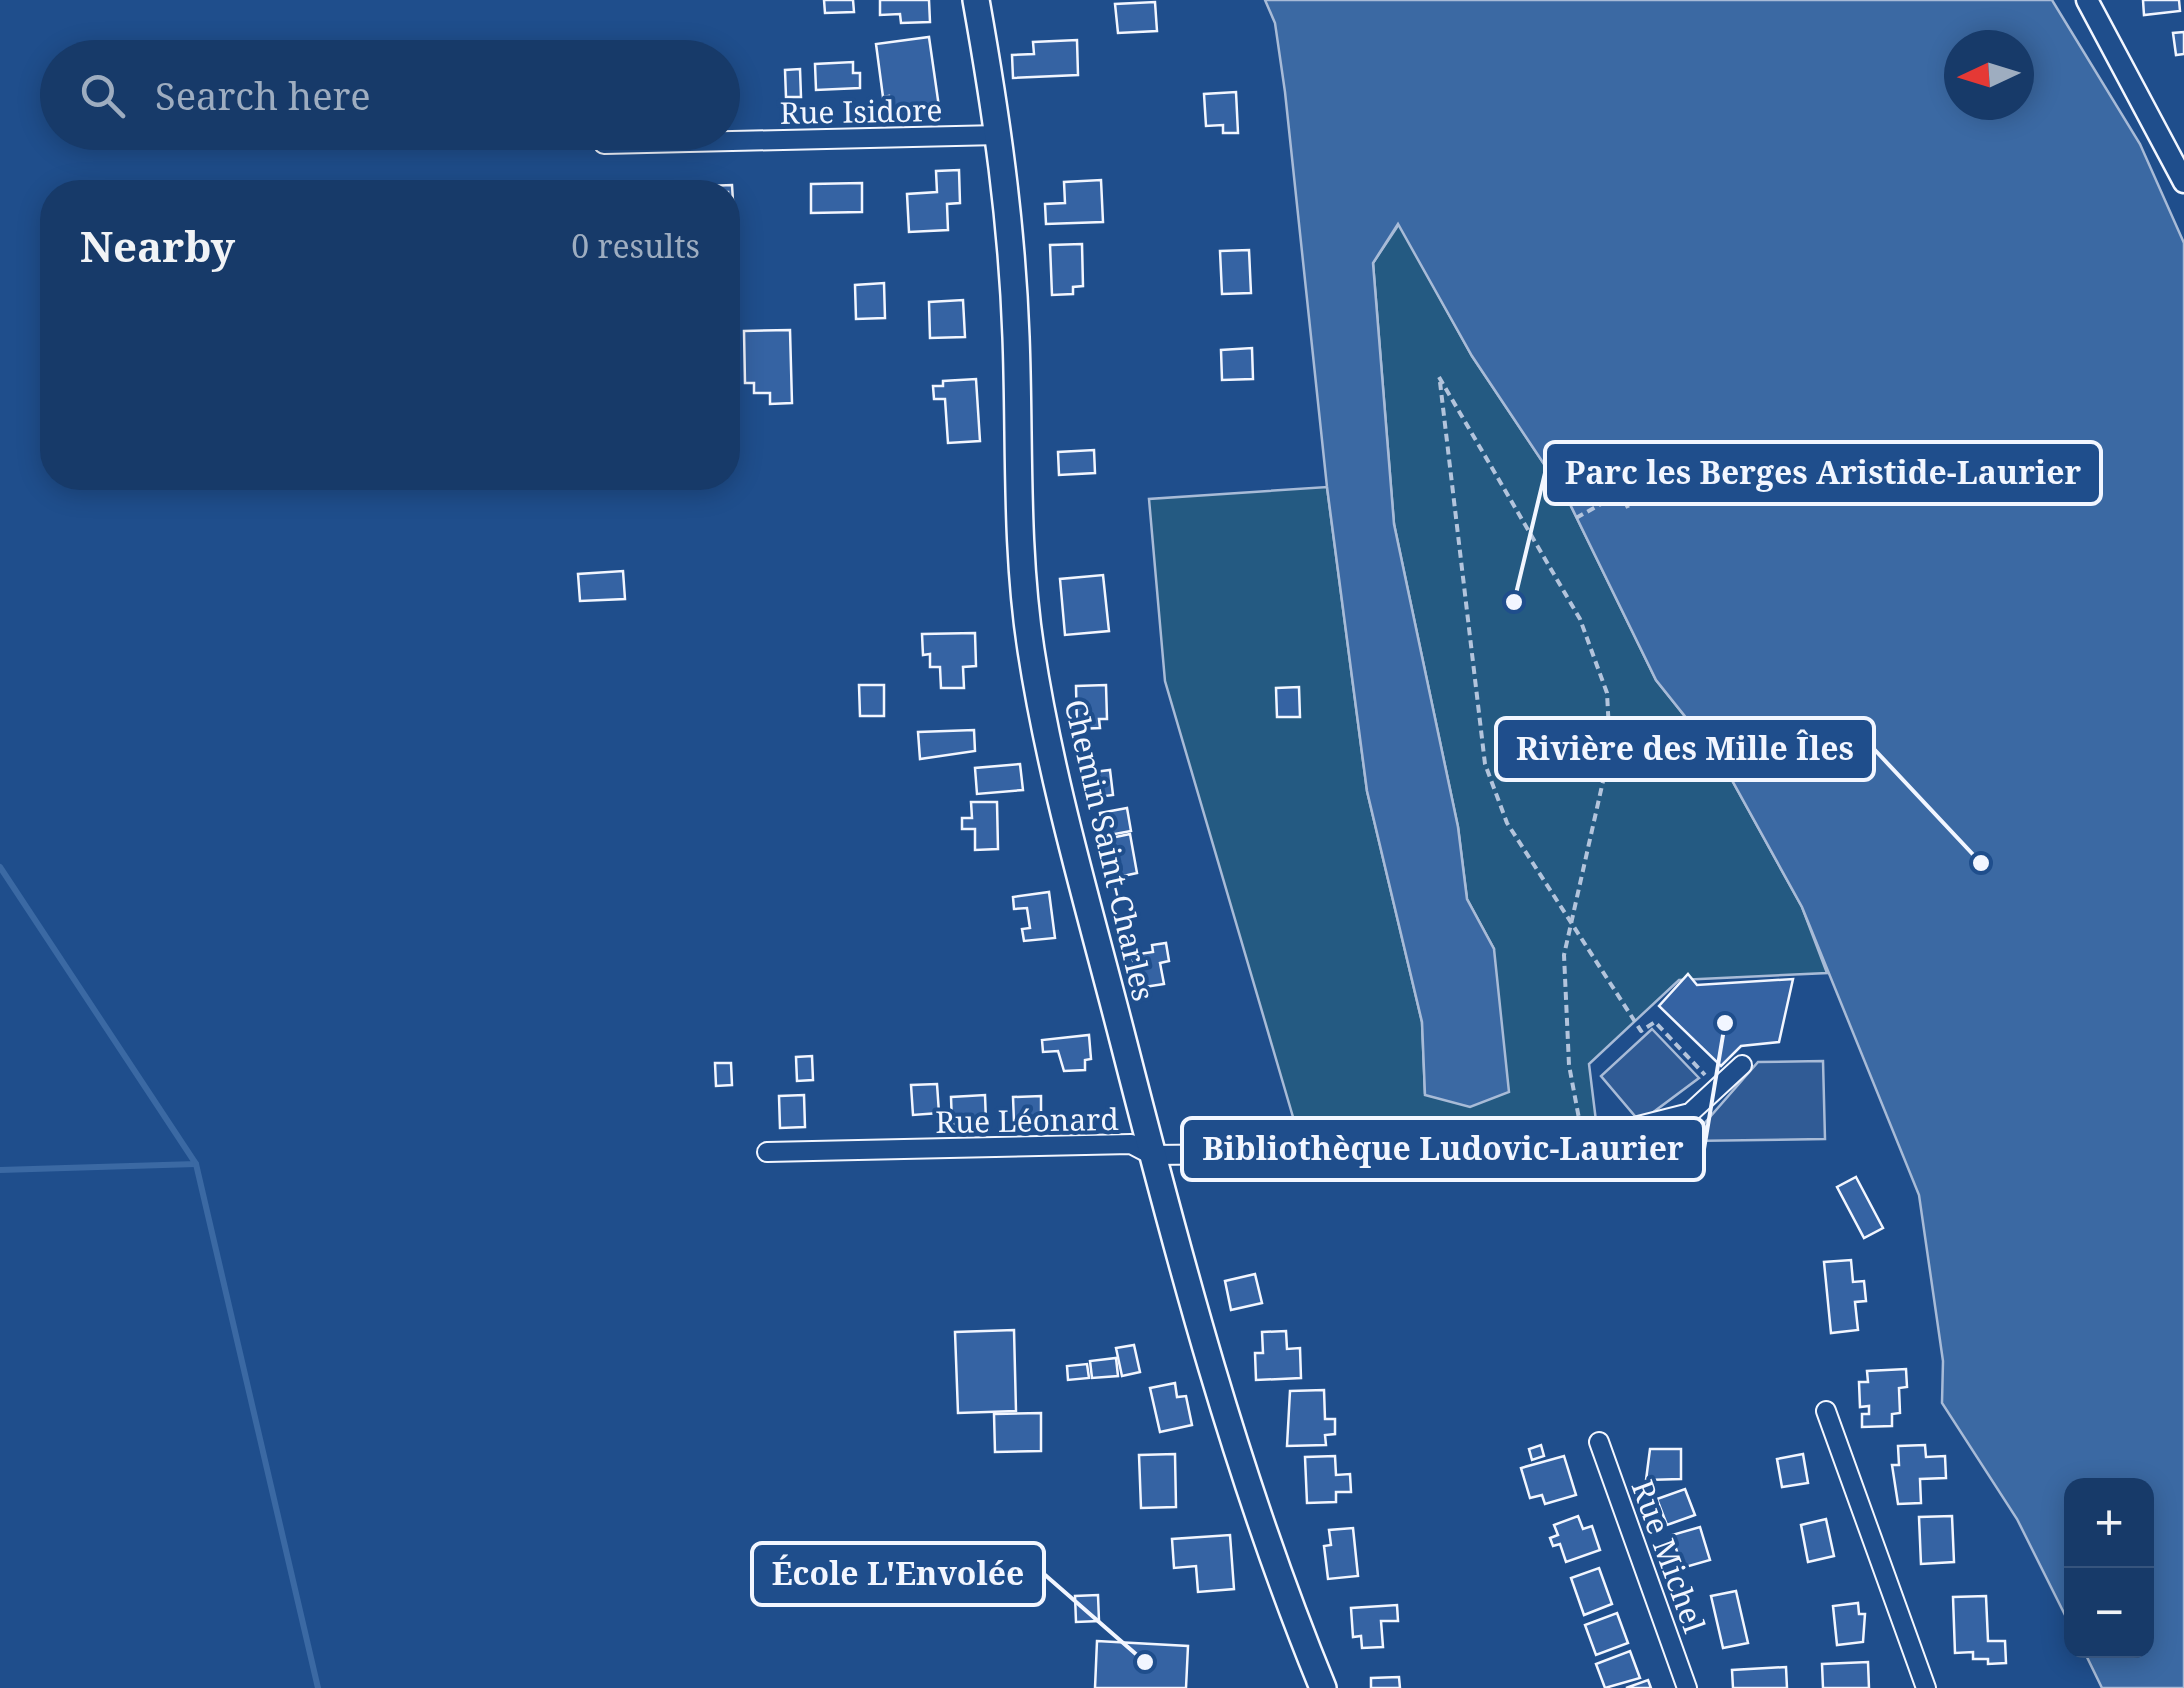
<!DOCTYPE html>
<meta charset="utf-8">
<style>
body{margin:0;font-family:"Noto Serif",serif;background:#244571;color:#f1f3f6}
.controls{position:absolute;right:30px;bottom:30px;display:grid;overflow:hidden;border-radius:20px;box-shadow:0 5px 25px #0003}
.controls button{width:90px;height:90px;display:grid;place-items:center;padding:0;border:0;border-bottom:2px solid #36547d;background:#173a69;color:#f1f3f6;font:50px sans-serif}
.compass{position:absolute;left:1944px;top:30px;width:90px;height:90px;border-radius:50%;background:#173a69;box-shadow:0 5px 25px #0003;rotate:266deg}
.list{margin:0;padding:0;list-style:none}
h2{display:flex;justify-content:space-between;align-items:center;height:130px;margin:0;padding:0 40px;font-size:42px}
h2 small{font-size:32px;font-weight:400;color:#9eadc0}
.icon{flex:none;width:55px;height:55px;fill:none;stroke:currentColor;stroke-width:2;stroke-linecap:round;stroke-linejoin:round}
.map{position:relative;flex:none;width:2184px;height:1688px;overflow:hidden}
.search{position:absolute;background:#173a69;box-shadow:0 5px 25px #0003;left:40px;top:40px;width:700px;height:110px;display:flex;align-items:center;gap:25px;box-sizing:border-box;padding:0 35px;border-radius:55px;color:#9eadc0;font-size:38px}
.panel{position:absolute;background:#173a69;box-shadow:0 5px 25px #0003;left:40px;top:180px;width:700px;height:310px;border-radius:40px}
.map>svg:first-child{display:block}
.green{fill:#245a82;stroke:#a8bbd7;stroke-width:2.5}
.parking{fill:#305b95;stroke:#a8bbd7;stroke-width:2.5}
.water{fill:#3b69a3;stroke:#a8bbd7;stroke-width:2.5;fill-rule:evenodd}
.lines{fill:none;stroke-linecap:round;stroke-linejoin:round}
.stream{stroke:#3b69a3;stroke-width:6}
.building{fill:#3563a3;stroke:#f2f6ff;stroke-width:2.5}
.minor-casing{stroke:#f2f6ff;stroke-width:22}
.tertiary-casing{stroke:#f2f6ff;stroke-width:25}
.secondary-casing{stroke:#f2f6ff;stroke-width:30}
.path{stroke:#b3c4dc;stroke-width:4;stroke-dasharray:8 5;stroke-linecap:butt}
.minor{stroke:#1f4e8c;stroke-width:18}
.tertiary{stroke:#1f4e8c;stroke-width:20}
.secondary{stroke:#1f4e8c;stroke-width:25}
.labels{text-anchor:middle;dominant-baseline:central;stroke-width:8;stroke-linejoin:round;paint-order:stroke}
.street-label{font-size:30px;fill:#f2f6ff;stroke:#1f4e8c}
.leader{fill:none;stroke:#f2f6ff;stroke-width:4}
.callout-dot{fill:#f2f6ff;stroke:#1f4e8c;stroke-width:4}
.callout{fill:#1f4e8c;stroke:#f2f6ff;stroke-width:4}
.callout-label{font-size:32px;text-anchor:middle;font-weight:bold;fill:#f2f6ff}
</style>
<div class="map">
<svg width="2184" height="1688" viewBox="0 0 2184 1688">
<rect width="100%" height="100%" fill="#1f4e8c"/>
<!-- green -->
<path class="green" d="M 1399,224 L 1472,356 L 1568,500 L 1656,680 L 1723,764 L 1802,907 L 1827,973 L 1679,980 L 1589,1064 L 1596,1121 L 1482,1134 L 1298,1134 L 1165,681 L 1149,499 L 1327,487 L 1367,791 L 1422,1022 L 1425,1094 L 1494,949 L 1467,899 L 1458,827 L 1394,524 L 1373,263 Z"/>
<!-- parking -->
<g class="parking">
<path d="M 1652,1029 L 1699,1078 L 1640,1122 L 1601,1076 Z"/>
<path d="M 1823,1061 L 1825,1139 L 1689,1141 L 1758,1062 Z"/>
</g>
<!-- water -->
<path class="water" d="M 1265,0 L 2052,0 L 2140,144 L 2184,243 L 2184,1688 L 2102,1688 L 2084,1651 L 2146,1650 L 2146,1486 L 2072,1486 L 2071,1627 L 2017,1519 L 1942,1403 L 1943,1361 L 1919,1195 L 1802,907 L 1723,764 L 1656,680 L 1568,500 L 1472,356 L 1398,224 L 1373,263 L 1394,524 L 1458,827 L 1467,899 L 1494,949 L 1509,1092 L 1470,1107 L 1425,1095 L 1422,1022 L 1367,791 L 1327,487 L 1285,92 L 1275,23 ZM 1959,45 L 2019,45 L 2019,105 L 1959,105 Z"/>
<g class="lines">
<!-- stream -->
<g class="stream">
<path d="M 0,867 L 196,1164 L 0,1170"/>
<path d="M 196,1164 L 318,1688"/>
</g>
</g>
<!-- building -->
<g class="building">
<path d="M 824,0 L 853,0 L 854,12 L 825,13 Z"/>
<path d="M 880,0 L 929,0 L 930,22 L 901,23 L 900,14 L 880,15 Z"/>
<path d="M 2143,0 L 2179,0 L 2180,11 L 2144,15 Z"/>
<path d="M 1155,2 L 1157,31 L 1118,33 L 1115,4 Z"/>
<path d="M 2184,32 L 2184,54 L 2176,55 L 2173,33 Z"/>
<path d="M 929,37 L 939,107 L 891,114 L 889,96 L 883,97 L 876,44 Z"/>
<path d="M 1077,40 L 1078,75 L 1013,78 L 1012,55 L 1034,54 L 1033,42 Z"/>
<path d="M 853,62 L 853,73 L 860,73 L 860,88 L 816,90 L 815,64 Z"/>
<path d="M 800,69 L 801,97 L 786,97 L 785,70 Z"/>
<path d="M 1236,92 L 1238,133 L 1223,133 L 1223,125 L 1206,126 L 1204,94 Z"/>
<path d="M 959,170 L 960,203 L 947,204 L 948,230 L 909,232 L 907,194 L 937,192 L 936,171 Z"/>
<path d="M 1101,180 L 1103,222 L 1046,224 L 1045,204 L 1065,203 L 1064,182 Z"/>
<path d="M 862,183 L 862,212 L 811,213 L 811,184 Z"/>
<path d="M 732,185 L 734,217 L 728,217 L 728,192 L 707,192 L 707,186 Z"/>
<path d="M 695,186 L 695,192 L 664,192 L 664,187 Z"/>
<path d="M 1082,244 L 1083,286 L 1073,287 L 1073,294 L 1052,295 L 1050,245 Z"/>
<path d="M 1249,250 L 1251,293 L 1222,294 L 1220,251 Z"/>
<path d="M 884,283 L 885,318 L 856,319 L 855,285 Z"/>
<path d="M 963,300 L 965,337 L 930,338 L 929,302 Z"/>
<path d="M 790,330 L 792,403 L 770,404 L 770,393 L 754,393 L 754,383 L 745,383 L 744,331 Z"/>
<path d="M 1252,348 L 1253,379 L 1222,380 L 1221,350 Z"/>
<path d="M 976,379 L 980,441 L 948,443 L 945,399 L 934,399 L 933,386 L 943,386 L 943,381 Z"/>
<path d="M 1094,450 L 1095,473 L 1059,475 L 1058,452 Z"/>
<path d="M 623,571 L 625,599 L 580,601 L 578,574 Z"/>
<path d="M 1103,575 L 1109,631 L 1065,635 L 1060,579 Z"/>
<path d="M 975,633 L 976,666 L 963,667 L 964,688 L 941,688 L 940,667 L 930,667 L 930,654 L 923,655 L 922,634 Z"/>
<path d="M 859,685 L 884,685 L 884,716 L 860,716 Z"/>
<path d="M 1106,685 L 1107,719 L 1099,719 L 1100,728 L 1077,729 L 1076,686 Z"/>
<path d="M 1299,687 L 1300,717 L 1277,717 L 1276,688 Z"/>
<path d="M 974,730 L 975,751 L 920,759 L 918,732 Z"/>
<path d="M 1020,764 L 1023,790 L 977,794 L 975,768 Z"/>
<path d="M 1110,770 L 1113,795 L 1089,798 L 1086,773 Z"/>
<path d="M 971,802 L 997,802 L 998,849 L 975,850 L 975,829 L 962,829 L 962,818 L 972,818 Z"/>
<path d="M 1127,808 L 1131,831 L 1104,836 L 1100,813 Z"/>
<path d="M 1130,834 L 1137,873 L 1114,878 L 1106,839 Z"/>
<path d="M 1049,892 L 1055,938 L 1024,941 L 1022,929 L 1030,928 L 1027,908 L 1014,909 L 1013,897 Z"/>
<path d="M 1166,943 L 1169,961 L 1160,963 L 1164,984 L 1138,988 L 1132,955 L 1153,952 L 1152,945 Z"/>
<path d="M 1688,974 L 1697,985 L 1793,979 L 1779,1042 L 1741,1046 L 1721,1066 L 1659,1006 Z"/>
<path d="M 1089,1035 L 1091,1059 L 1085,1060 L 1085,1070 L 1064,1071 L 1058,1051 L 1043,1052 L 1042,1040 Z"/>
<path d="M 812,1056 L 813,1080 L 797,1081 L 796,1057 Z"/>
<path d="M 715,1063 L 731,1063 L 732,1085 L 716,1086 Z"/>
<path d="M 937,1084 L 939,1113 L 913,1115 L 911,1085 Z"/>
<path d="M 804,1095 L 805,1127 L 780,1128 L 779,1096 Z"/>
<path d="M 985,1095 L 986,1122 L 952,1124 L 951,1097 Z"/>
<path d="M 1041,1096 L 1041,1121 L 1014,1122 L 1013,1097 Z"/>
<path d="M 1856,1177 L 1883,1228 L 1864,1238 L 1837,1187 Z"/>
<path d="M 1851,1260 L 1853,1282 L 1864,1281 L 1866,1301 L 1855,1302 L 1858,1330 L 1831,1333 L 1824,1262 Z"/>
<path d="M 1255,1274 L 1262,1303 L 1231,1310 L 1225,1281 Z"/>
<path d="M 1014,1330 L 1016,1411 L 958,1413 L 955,1332 Z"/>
<path d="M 1286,1331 L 1287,1349 L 1300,1348 L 1301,1378 L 1256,1380 L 1255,1353 L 1263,1353 L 1262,1332 Z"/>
<path d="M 1134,1345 L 1140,1372 L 1122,1376 L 1116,1348 Z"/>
<path d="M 1116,1358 L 1118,1376 L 1092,1378 L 1090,1361 Z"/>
<path d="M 1087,1364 L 1089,1378 L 1068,1380 L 1067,1366 Z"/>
<path d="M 1906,1369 L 1907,1387 L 1899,1388 L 1900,1413 L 1892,1414 L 1892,1426 L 1862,1427 L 1862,1414 L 1869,1414 L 1869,1406 L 1860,1407 L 1859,1382 L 1868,1382 L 1867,1371 Z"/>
<path d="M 1175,1383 L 1177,1397 L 1186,1396 L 1192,1425 L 1160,1432 L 1150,1388 Z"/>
<path d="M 1324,1390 L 1325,1419 L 1335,1419 L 1335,1434 L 1325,1435 L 1326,1445 L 1287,1446 L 1290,1391 Z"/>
<path d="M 1041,1413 L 1041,1451 L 995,1452 L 994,1414 Z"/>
<path d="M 1541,1445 L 1544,1456 L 1532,1460 L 1529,1449 Z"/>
<path d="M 1925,1445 L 1926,1457 L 1945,1456 L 1946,1478 L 1920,1479 L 1921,1503 L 1898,1504 L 1892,1465 L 1899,1465 L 1898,1446 Z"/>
<path d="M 1650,1449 L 1681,1449 L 1681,1479 L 1646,1480 Z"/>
<path d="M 1175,1454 L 1176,1507 L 1141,1508 L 1139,1455 Z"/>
<path d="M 1803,1454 L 1808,1483 L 1782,1487 L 1777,1459 Z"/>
<path d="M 1335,1456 L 1336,1475 L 1350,1474 L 1351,1492 L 1336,1492 L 1336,1502 L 1307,1503 L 1305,1457 Z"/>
<path d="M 1564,1456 L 1576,1495 L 1545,1504 L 1542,1495 L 1530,1498 L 1521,1468 Z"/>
<path d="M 1685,1489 L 1695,1515 L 1667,1525 L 1657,1499 Z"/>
<path d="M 1578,1516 L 1583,1529 L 1592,1526 L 1600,1550 L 1566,1562 L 1560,1544 L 1553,1546 L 1550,1538 L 1558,1535 L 1554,1525 Z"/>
<path d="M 1952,1516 L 1954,1562 L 1921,1564 L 1919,1517 Z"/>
<path d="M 1826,1519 L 1834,1556 L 1808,1562 L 1801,1525 Z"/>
<path d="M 1700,1527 L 1710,1560 L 1682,1568 L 1672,1535 Z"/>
<path d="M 1353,1528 L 1358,1576 L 1328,1579 L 1324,1546 L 1331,1545 L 1329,1530 Z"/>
<path d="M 1230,1535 L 1234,1589 L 1198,1592 L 1196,1566 L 1174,1568 L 1172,1539 Z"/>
<path d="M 1599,1568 L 1612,1604 L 1584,1615 L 1571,1578 Z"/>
<path d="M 1736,1591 L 1748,1643 L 1723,1648 L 1711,1596 Z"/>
<path d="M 1098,1595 L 1099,1621 L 1076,1622 L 1075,1596 Z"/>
<path d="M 1986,1596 L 1988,1641 L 2005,1641 L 2006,1663 L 1988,1664 L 1988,1659 L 1973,1659 L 1973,1652 L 1955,1653 L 1953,1597 Z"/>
<path d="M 1858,1603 L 1859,1614 L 1865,1614 L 1863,1642 L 1837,1645 L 1833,1606 Z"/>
<path d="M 1397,1605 L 1398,1621 L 1381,1621 L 1383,1647 L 1362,1648 L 1361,1636 L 1353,1637 L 1351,1608 Z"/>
<path d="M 1617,1613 L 1628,1643 L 1596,1655 L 1585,1625 Z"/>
<path d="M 1097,1641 L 1188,1646 L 1186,1688 L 1095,1688 Z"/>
<path d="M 1630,1651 L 1640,1678 L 1605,1688 L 1596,1664 Z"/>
<path d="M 1868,1662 L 1869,1688 L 1823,1688 L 1822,1664 Z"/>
<path d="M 1786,1667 L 1787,1688 L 1733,1688 L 1732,1670 Z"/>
<path d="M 1399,1677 L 1400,1688 L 1371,1688 L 1371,1678 Z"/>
<path d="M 1648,1680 L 1651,1688 L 1626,1688 Z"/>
</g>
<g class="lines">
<!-- minor casing -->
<g class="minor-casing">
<g id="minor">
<path d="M 604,144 L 999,135"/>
<path d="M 767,1152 L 1131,1144 L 1152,1155 L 1465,1152 L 1571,1143 L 1690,1113 L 1742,1065"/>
<path d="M 1826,1411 L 1926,1688"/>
<path d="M 1599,1442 L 1687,1688"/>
</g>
</g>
<!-- tertiary casing -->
<g class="tertiary-casing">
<path id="tertiary" d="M 2087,0 L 2184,182"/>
</g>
<!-- secondary casing -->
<g class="secondary-casing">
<path id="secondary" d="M 976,0 C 996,112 1012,223 1016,337 C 1020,441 1015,547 1031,650 C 1051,781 1090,911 1123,1040 C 1179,1259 1237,1479 1323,1688"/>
</g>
<!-- path -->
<g class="path">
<path d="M 1439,377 L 1580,619 L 1607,693 L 1610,750 L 1564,955 L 1569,1065 L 1580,1124"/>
<path d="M 1440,382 L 1485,764 L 1507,823 L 1641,1031 L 1655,1022 L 1705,1075"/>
<path d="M 1576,518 L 1621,493 L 1628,508"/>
</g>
<!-- minor -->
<use href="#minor" class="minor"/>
<!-- tertiary -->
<use href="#tertiary" class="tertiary"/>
<!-- secondary -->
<use href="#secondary" class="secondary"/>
</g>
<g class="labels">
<!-- street labels -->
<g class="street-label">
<text transform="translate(861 111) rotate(-1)">Rue Isidore</text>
<text transform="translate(1110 850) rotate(77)">Chemin Saint-Charles</text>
<text transform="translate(1027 1120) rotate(-1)">Rue Léonard</text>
<text transform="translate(1669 1556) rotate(70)">Rue Michel</text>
</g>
</g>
<!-- callouts -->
<path class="leader" d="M1514 602L1545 473M1981 863L1874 749M1725 1023L1704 1149M1145 1662L1044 1574"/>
<g class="callout-dot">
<circle cx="1514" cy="602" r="10"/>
<circle cx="1981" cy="863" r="10"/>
<circle cx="1725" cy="1023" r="10"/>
<circle cx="1145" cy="1662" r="10"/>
</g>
<g class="callout">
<rect x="1545" y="442" width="556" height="62" rx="10"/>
<rect x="1496" y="718" width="378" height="62" rx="10"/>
<rect x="1182" y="1118" width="522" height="62" rx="10"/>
<rect x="752" y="1543" width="292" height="62" rx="10"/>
</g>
<g class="callout-label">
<text x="1823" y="484">Parc les Berges Aristide-Laurier</text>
<text x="1685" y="760">Rivière des Mille Îles</text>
<text x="1443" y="1160">Bibliothèque Ludovic-Laurier</text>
<text x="898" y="1585">École L'Envolée</text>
</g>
</svg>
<div class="controls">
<button>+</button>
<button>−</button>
</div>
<svg class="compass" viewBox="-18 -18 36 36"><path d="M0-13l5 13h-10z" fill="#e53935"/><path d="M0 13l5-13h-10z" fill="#9eadc0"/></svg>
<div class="search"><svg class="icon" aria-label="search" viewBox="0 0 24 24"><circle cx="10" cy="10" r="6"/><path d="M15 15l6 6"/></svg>Search here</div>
<section class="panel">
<h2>Nearby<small>0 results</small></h2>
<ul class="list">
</ul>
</section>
</div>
